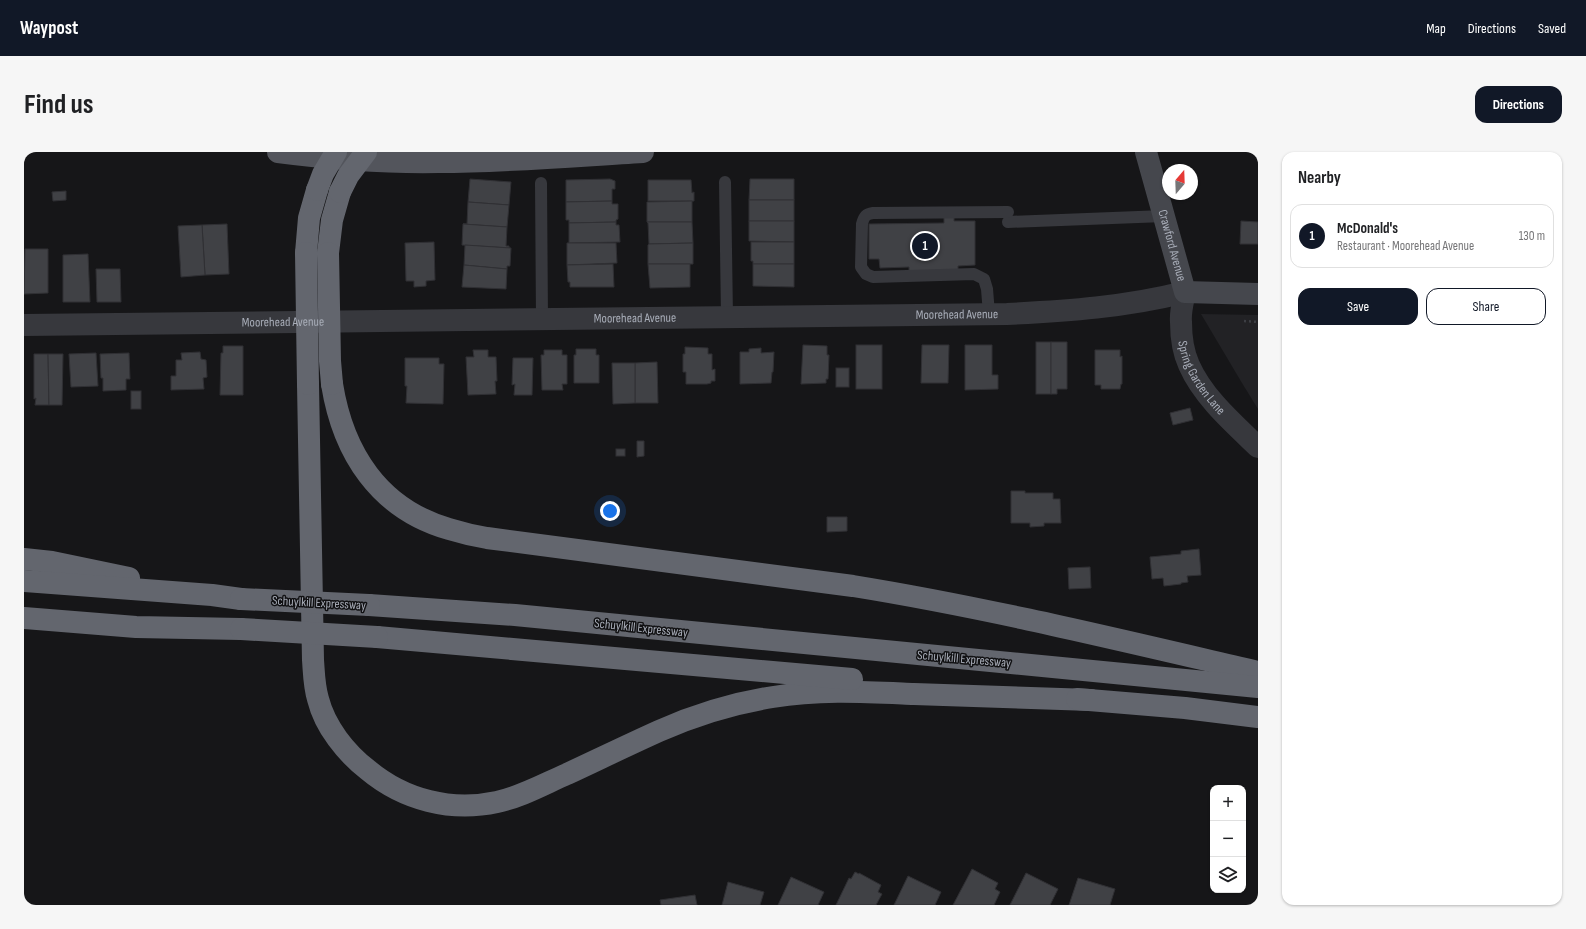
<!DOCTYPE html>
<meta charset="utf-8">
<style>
body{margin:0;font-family:"Sofia Sans Condensed",sans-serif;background:#f6f6f6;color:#202124}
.controls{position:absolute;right:12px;bottom:12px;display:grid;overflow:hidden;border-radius:8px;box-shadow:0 1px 3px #0004}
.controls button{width:36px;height:36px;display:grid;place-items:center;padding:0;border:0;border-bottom:1px solid #e0e0e0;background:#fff;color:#202124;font:20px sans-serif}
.compass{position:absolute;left:1138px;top:12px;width:36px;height:36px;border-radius:50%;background:#fff;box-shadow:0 1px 3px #0004;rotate:19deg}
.you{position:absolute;left:586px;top:359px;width:14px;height:14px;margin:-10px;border:3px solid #fff;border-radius:50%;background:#1a73e8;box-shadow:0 0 0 6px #1a73e833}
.badge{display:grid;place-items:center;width:26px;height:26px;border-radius:50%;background:#111827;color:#fff;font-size:13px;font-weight:700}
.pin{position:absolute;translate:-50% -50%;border:2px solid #fff;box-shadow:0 1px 4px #0006}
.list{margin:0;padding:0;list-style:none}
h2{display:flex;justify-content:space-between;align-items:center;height:52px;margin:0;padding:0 16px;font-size:17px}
h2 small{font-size:13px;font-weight:400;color:#757577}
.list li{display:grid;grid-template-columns:26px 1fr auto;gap:12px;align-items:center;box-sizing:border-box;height:64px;margin:0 8px 8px;padding:0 8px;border:1px solid #e0e0e0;border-radius:12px}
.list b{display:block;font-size:15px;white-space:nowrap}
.list p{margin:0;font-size:13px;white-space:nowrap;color:#757577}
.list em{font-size:13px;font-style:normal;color:#757577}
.actions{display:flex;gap:8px;padding:12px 16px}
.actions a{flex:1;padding:9px 0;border:1px solid #111827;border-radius:12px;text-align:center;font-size:14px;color:#111827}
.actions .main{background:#111827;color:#fff}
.icon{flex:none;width:22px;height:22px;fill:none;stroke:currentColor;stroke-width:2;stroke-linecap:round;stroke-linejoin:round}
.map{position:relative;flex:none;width:1234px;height:753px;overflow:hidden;border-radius:12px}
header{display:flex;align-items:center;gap:24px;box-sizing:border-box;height:56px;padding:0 20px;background:#111827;color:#fff}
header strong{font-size:19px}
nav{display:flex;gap:22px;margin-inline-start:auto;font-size:14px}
.intro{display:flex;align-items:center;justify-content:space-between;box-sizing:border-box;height:96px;padding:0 24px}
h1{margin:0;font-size:28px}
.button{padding:10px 18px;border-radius:12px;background:#111827;color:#fff;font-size:14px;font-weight:700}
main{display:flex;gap:24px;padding:0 24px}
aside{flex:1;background:#fff;border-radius:12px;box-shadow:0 1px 3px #0004}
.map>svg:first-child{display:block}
.built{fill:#222225}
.building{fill:#404145;stroke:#303034}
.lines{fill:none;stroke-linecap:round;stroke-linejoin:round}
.path{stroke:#3d3f44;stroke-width:2.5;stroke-dasharray:2 3;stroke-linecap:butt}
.lane{stroke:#37383d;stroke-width:12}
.street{stroke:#37383d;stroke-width:22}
.secondary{stroke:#45474d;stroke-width:22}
.primary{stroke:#53555c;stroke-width:22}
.highway{stroke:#63666e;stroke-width:22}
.highway-bridge{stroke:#63666e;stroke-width:22}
.labels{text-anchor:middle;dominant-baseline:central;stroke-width:3;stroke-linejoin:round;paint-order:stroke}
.street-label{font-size:13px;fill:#a8adb8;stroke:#111113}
</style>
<header>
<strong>Waypost</strong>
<nav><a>Map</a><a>Directions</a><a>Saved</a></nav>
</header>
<div class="intro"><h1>Find us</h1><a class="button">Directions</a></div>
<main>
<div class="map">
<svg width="1234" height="753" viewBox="0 0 1234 753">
<rect width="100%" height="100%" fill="#161618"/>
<!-- built -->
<path class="built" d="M 1177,162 L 1234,163 L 1234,257 L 1218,231 Z"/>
<!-- building -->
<g class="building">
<path d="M 446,27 L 487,30 L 485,53 L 444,50 Z"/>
<path d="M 586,27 L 591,29 L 591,37 L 588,37 L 588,49 L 542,50 L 542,28 Z"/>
<path d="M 726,27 L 770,27 L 770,48 L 725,48 Z"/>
<path d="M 624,28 L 667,28 L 668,41 L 670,40 L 670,49 L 624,49 Z"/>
<path d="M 42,39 L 42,48 L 29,49 L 28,40 Z"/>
<rect x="725" y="48" width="45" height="21"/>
<path d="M 588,49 L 588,52 L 594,52 L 594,67 L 592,68 L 592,70 L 545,71 L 545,68 L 542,68 L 542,50 Z"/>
<path d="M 668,49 L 668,70 L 623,70 L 623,50 Z"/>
<path d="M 444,50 L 485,53 L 483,75 L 439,72 L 443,72 Z"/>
<path d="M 920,64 L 930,64 L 930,69 L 951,69 L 951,113 L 934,114 L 934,119 L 885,119 L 885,115 L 856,116 L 855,107 L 845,107 L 845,72 L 920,71 Z"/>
<path d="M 725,69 L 770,69 L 770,90 L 725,89 Z"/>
<path d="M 1217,69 L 1234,70 L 1234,92 L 1216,92 Z"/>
<path d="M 592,70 L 592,73 L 595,73 L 596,90 L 545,91 L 545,71 Z"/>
<path d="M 623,70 L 668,70 L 669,91 L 625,92 L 624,71 Z"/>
<path d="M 203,72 L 205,122 L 181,123 L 178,73 Z"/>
<path d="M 439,72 L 483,75 L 482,94 L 485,94 L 485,96 L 438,93 Z"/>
<path d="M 178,73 L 181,123 L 157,125 L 154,74 Z"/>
<path d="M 410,90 L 411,128 L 402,129 L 402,134 L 390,135 L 390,129 L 382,129 L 381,91 Z"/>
<path d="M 727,90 L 770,90 L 770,112 L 729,112 L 729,109 L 727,109 Z"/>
<path d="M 543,91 L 592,91 L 593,111 L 543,113 Z"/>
<path d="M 669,91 L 669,112 L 624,112 L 624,93 L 625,92 Z"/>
<path d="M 441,93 L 487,96 L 486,114 L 483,114 L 483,117 L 440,113 Z"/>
<path d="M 1,97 L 24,97 L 24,141 L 0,142 Z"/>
<path d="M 64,102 L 66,150 L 39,150 L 39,103 Z"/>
<path d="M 589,112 L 590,135 L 546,135 L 546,130 L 544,130 L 543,113 Z"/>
<path d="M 624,112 L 666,112 L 666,135 L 626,136 Z"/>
<path d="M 729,112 L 770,112 L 770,135 L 729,134 Z"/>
<path d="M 440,113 L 483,117 L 482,137 L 438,135 Z"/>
<path d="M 72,117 L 96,117 L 97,150 L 73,150 Z"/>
<rect x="1012" y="190" width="15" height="52"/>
<path d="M 1027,190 L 1043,190 L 1043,237 L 1033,237 L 1033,242 L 1027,242 Z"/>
<path d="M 779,193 L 803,194 L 803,203 L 805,203 L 804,227 L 802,227 L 802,231 L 777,232 Z"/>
<rect x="832" y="193" width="26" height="44"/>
<path d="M 898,193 L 925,193 L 924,231 L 897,231 Z"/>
<path d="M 941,193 L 968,193 L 968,223 L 974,223 L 974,237 L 941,238 Z"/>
<path d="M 199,194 L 219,194 L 219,243 L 196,243 L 197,201 L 199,201 Z"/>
<path d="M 661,195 L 684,196 L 684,202 L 688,202 L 688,218 L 691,217 L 691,229 L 687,229 L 687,231 L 683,232 L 662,232 L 662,220 L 659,220 L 659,202 L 661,202 Z"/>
<path d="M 737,196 L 737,201 L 750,200 L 749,220 L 748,220 L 747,231 L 716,232 L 716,200 L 725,200 L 725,197 Z"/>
<path d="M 552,197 L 572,197 L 572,203 L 575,203 L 575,231 L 550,231 L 550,203 L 552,203 Z"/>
<path d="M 449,198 L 464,198 L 464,205 L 472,205 L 473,229 L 471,229 L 472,242 L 444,243 L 442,205 L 450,205 Z"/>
<path d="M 520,198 L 538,198 L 538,203 L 543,203 L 543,232 L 538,232 L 539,238 L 518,238 L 517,203 L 520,203 Z"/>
<path d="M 1071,198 L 1096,198 L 1096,205 L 1098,204 L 1098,232 L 1097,232 L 1096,237 L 1077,237 L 1077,233 L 1071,233 Z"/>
<path d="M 176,200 L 177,207 L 182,208 L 183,225 L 179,226 L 180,237 L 147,238 L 147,224 L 152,224 L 152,208 L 158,208 L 157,201 Z"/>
<path d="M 72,201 L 74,234 L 47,235 L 45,202 Z"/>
<path d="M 105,201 L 106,227 L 102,227 L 102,238 L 79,239 L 79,226 L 77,226 L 76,202 Z"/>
<path d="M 10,202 L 24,202 L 25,253 L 11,253 L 12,246 L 10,247 Z"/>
<path d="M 24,202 L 39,202 L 38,253 L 25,253 Z"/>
<path d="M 381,206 L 415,206 L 415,212 L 420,212 L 419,252 L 382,251 L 383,234 L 381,234 Z"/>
<path d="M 489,206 L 509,206 L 508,243 L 490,243 L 491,232 L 488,233 Z"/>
<path d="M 633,210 L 634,251 L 611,251 L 611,211 Z"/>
<path d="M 588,211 L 611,211 L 611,251 L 589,252 Z"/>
<rect x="812" y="216" width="13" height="19"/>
<rect x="107" y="239" width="10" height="18"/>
<path d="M 1166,256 L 1169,268 L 1149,273 L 1146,261 Z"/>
<path d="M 613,289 L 620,289 L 620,304 L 613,305 Z"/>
<rect x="592" y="297" width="9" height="7"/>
<path d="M 987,339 L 1001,339 L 1001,341 L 1029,341 L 1029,347 L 1036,347 L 1037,371 L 1020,371 L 1020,374 L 1006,375 L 1006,371 L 987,371 Z"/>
<path d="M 803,365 L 823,365 L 823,379 L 803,380 Z"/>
<path d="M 1175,397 L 1177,423 L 1163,424 L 1164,430 L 1157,431 L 1157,432 L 1140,434 L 1139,426 L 1128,427 L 1126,405 L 1157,402 L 1157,399 Z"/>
<path d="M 1066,415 L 1067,436 L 1045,437 L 1044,416 Z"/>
<path d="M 948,717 L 974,731 L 971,737 L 976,740 L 970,753 L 929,753 Z"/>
<path d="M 831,720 L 835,722 L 835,721 L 857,733 L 854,740 L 858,742 L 852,753 L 812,753 L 825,726 L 827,727 Z"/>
<path d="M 1002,721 L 1034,737 L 1026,753 L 986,753 Z"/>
<path d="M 884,724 L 917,740 L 911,753 L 870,753 Z"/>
<path d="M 767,725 L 800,740 L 794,753 L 754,753 Z"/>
<path d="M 1054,726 L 1091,737 L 1086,753 L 1045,753 Z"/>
<path d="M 704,730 L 740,740 L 736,753 L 698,753 Z"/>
<path d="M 671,743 L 673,753 L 637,753 L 636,748 Z"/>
</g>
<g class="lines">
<!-- path -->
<path class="path" d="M 1220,169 L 1234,170"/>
<!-- lane -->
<g class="lane">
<path d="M 701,30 L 703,165"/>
<path d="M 517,31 L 518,167"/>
<path d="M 984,70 L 1140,64"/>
<path d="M 965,162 L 963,137 L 960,127 L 950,122 L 849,125 L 842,122 L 837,115 L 838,72 C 840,64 842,62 849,61 L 984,60"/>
</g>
<!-- street -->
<path class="street" id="s1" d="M 0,173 L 983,162 C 1043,159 1102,155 1161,140 C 1159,150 1156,160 1157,170 C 1157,184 1159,200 1165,213 C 1179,245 1209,271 1234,295"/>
<!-- secondary -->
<path class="secondary" id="s2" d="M 1122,0 L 1161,140 L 1234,142"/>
<!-- primary -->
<path class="primary" d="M 254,0 C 308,7 362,11 415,10 C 483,10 551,4 619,0"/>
<!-- highway -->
<g class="highway">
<path d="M 282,101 L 285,66 L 293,38"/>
<path d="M 304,101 L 308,68 L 316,40"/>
<path d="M 284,232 L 289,508 C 290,521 290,534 294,547 C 301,575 322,601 344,618 C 380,648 427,660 473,650 C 497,645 520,632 543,622 C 573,608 604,593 635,579 C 671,563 710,551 749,545 C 796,537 843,540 890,542 C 949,544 1008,546 1067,548"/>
<path d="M 308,232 C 319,301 355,357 425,377 C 438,381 451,384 463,386 L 829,434 C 965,456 1100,489 1234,520"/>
<path d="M 0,407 L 28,410 L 105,426"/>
<path d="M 0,429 L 188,443 L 217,447"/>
<path d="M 345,453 L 491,463 L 1234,535"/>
<path d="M 0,466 L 112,475 L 217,477"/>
<path d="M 353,485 L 828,527"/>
<path d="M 1053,547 L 1161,556 L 1234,565"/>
</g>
<!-- highway-bridge -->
<g class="highway-bridge">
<path d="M 293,38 L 299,22 L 312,0"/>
<path d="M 316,40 L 324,24 L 342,0"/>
<path d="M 282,101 L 284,232"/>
<path d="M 304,101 L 306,209 L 308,232"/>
<path d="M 217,447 L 345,453"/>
<path d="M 217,477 L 353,485"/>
</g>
</g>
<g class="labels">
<!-- street labels -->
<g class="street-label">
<text stroke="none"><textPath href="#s2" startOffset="97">Crawford Avenue</textPath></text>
<text stroke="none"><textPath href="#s1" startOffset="933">Moorehead Avenue</textPath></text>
<text stroke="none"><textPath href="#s1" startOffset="611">Moorehead Avenue</textPath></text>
<text stroke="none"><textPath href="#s1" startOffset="259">Moorehead Avenue</textPath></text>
<text stroke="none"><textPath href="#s1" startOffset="1254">Spring Garden Lane</textPath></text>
<text transform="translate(295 451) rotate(3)">Schuylkill Expressway</text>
<text transform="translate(617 476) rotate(6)">Schuylkill Expressway</text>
<text transform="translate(940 507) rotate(5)">Schuylkill Expressway</text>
</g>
</g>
</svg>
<div class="controls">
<button>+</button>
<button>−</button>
<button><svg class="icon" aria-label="layers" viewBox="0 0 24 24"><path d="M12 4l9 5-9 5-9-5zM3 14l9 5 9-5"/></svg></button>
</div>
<svg class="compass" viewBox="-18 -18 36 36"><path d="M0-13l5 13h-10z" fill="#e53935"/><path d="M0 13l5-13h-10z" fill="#757577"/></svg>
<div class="you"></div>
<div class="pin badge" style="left:901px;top:94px">1</div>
</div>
<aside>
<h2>Nearby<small></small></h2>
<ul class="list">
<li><span class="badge">1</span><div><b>McDonald's</b><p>Restaurant · Moorehead Avenue</p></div><em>130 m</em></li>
</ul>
<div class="actions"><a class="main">Save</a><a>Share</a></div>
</aside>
</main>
